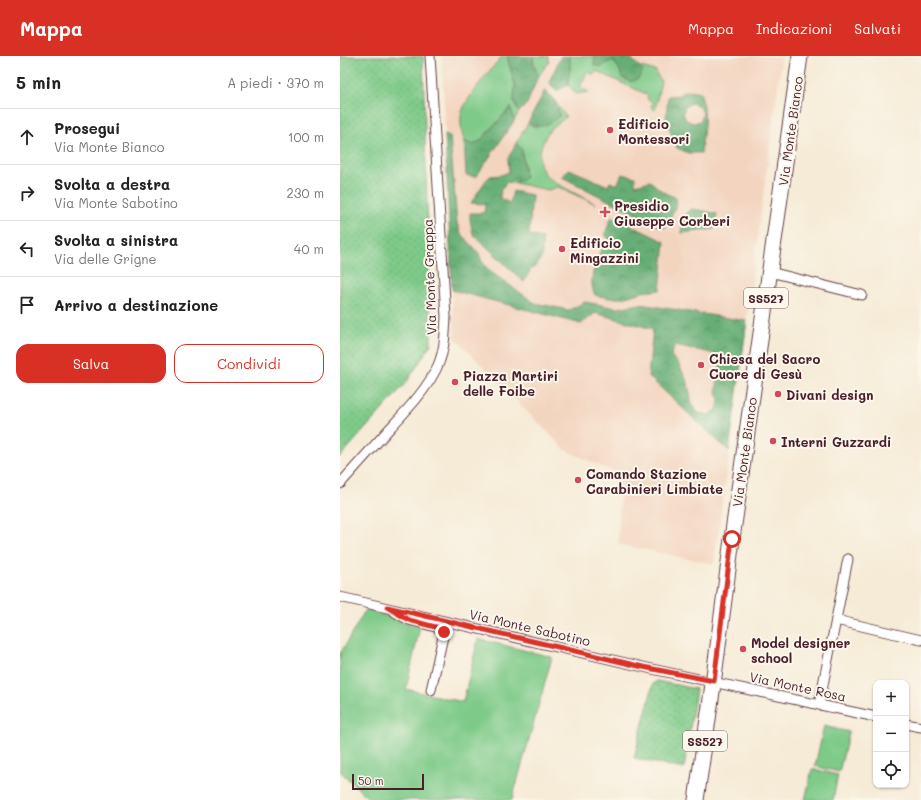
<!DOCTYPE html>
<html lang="it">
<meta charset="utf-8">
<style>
body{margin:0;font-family:Mali,sans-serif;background:#f6f6f6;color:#222}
.controls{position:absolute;right:12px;bottom:12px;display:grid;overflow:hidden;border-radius:8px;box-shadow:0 1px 3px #0004}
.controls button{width:36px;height:36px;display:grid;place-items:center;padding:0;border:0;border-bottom:1px solid #e0e0e0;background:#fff;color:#222;font:20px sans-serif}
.scale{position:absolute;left:12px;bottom:10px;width:72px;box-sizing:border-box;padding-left:4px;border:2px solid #4a1f2b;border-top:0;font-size:11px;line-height:14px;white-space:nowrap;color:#4a1f2b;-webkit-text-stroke:3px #fbf7ec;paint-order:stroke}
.stop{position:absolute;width:12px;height:12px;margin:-9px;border:3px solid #d93025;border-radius:50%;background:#fff}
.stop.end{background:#d93025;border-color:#fff;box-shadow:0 1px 4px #0008}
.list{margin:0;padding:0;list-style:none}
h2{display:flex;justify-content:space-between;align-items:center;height:52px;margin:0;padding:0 16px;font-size:17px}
h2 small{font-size:13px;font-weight:400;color:#767676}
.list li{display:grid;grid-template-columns:26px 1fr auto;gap:12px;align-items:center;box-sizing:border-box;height:56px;padding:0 16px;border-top:1px solid #e0e0e0}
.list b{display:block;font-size:15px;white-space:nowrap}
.list p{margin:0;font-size:13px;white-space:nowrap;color:#767676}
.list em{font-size:13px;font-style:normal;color:#767676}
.actions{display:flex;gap:8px;padding:12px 16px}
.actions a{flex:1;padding:9px 0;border:1px solid #d93025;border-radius:12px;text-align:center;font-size:14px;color:#d93025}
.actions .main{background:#d93025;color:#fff}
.icon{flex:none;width:22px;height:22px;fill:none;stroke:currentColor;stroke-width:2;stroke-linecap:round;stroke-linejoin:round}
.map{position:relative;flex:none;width:581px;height:744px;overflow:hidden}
header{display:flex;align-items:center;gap:24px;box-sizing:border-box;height:56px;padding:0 20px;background:#d93025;color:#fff}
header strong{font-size:19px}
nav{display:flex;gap:22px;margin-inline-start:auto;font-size:14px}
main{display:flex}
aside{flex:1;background:#fff}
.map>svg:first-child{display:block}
.built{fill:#f3d4be}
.grass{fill:#7eca88;stroke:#64745a}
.forest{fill:url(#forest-crowns);stroke:#586650;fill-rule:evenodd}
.park{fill:url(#park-dots);stroke:#64745a}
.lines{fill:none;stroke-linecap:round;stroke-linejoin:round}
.minor-casing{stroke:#643e45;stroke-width:11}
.primary-casing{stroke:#643e45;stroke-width:17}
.minor{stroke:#fff;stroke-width:9}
.primary{stroke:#fff;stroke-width:15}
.route{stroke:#d93025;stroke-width:5}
.poi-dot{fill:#d1495b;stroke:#fbf7ec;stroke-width:1.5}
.labels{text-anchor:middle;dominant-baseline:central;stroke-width:4;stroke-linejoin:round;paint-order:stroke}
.shield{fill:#fbf7ec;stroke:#7f6065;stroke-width:1}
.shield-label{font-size:12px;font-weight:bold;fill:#4a1f2b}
.poi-label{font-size:13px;font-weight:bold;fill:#4a1f2b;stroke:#fbf7ec;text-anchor:start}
.street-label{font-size:13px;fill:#4a1f2b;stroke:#fbf7ec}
</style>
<header>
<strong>Mappa</strong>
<nav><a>Mappa</a><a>Indicazioni</a><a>Salvati</a></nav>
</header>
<main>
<aside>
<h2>5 min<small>A piedi · 370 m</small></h2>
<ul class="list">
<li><svg class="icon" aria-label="ahead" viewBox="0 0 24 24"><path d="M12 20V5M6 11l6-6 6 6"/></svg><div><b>Prosegui</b><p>Via Monte Bianco</p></div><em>100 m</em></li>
<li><svg class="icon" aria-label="right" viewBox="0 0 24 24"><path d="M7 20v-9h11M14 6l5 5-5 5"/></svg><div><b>Svolta a destra</b><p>Via Monte Sabotino</p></div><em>230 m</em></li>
<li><svg class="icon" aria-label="left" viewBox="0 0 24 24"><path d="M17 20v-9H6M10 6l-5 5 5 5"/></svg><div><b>Svolta a sinistra</b><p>Via delle Grigne</p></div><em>40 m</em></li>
<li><svg class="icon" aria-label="arrive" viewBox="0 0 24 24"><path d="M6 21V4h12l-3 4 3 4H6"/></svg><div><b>Arrivo a destinazione</b></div></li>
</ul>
<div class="actions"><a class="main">Salva</a><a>Condividi</a></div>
</aside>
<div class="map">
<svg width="581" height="744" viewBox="0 0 581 744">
<defs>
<pattern id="forest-crowns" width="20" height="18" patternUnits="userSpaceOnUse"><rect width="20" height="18" fill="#66ae74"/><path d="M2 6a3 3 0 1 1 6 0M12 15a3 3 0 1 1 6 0" fill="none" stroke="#568d5f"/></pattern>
<pattern id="park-dots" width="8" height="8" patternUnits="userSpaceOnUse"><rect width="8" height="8" fill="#7eca88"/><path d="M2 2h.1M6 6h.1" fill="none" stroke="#6ead76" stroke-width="1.8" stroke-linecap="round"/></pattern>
</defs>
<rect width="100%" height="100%" fill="#fbf7ec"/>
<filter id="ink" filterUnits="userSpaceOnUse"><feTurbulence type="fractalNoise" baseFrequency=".025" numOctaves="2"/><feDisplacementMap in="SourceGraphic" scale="8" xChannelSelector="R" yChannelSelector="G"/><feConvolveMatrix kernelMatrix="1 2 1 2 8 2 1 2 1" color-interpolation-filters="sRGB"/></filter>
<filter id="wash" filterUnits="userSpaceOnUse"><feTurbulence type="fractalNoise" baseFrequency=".012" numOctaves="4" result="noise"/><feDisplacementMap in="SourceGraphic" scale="16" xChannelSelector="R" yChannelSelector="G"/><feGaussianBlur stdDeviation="0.9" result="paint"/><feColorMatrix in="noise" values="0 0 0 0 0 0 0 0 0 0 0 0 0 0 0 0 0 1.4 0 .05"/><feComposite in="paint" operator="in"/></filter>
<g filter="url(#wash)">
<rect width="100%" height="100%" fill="#f6ebd7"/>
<!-- built -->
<path class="built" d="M 102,0 L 442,0 L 374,508 L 278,488 L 281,419 L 225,394 L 114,281 Z"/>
<!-- grass -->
<g class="grass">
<path d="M 162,0 L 168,0 L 168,4 L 175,29 L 174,45 L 179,56 L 174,65 L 170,52 L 140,85 L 133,89 L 124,85 C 122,77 120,68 121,60 C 123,44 151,14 162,0 Z"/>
<path d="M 193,0 L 208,0 L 209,5 L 197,23 C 198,15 193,8 193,0 Z"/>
<path d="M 230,0 L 255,0 L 254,9 L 273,4 L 280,14 L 282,22 L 303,15 L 297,10 L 316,15 L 317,19 L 321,25 L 315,54 L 311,51 L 313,46 L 307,43 L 308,39 L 256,15 L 254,19 L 247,16 L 240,31 L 249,36 L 236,38 L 228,29 L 230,9 Z"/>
<path d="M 214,44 L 226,61 C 210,73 208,73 201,92 C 198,100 199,110 205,118 C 213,127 244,142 256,148 L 218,131 L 208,134 L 175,127 L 185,121 L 182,95 L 176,87 L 188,67 L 195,71 L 220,60 Z"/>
<path d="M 26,553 L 80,571 L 66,633 L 123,646 L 138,583 L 212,601 L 172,744 L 30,744 L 0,715 L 0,598 Z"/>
<path d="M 484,670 L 509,676 L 499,716 L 475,710 Z"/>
<path d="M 472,713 L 498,719 L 493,744 L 465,744 Z"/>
</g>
<!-- forest -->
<g class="forest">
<path d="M 168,0 L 193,0 L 193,9 L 198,18 L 197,23 L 187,48 L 179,56 L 174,45 L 175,29 L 168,4 Z"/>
<path d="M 221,0 L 230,0 C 231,10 229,19 228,29 L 216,35 L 209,26 Z"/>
<path d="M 255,0 L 289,0 L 303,15 L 298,23 L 291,26 L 282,22 L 280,14 L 273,4 L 261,11 L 254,9 Z"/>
<path d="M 205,34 L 214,44 L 220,60 C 207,68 203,74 188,67 Z"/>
<path d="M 344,35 L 360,36 C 368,58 363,75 361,97 L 348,97 L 337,92 L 326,64 L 328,40 L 339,39 ZM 352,47 L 360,50 L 363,58 L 360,65 L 353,67 L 346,64 L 343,57 L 345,50 Z"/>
<path d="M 171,51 L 174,65 L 136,121 L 126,119 L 124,85 L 133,89 L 140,85 Z"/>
<path d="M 105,78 L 110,80 L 117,167 L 121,177 L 139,197 L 141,204 L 148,214 L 195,247 L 229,254 L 245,246 L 277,252 L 300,248 L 407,265 L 389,395 L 308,320 L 313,273 L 255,257 L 241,268 L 112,234 ZM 335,289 L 375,298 L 380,309 L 376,336 C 380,342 379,347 377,354 L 368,359 L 358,357 L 352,349 L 348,327 L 338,307 L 331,300 Z"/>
<path d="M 176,87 L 182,94 L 185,122 L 175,127 L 167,126 L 161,133 L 160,142 L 170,147 L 173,135 L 192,139 L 189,179 L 202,182 L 202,200 L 197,209 L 190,214 L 184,226 L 133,178 L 130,164 L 130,157 L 144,157 L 145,148 L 131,147 L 146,124 L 150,120 L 161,119 L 169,116 L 168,103 Z"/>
<path d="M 229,113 L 268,130 L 270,126 L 277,129 L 282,118 L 295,121 L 295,129 L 310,125 C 314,128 321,135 324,136 C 328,139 331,139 336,142 L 337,147 L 326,171 L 319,170 L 222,121 Z"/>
<path d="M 351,153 L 361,154 L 377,158 L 374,173 L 342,177 C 340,169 344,159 351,153 Z"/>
<path d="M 272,160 L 325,186 L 320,234 L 302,236 L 282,242 L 268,242 L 255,239 C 247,224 256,208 261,193 L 268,191 L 270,185 L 265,178 Z"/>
</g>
<!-- park -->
<g class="park">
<path d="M 0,0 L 83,0 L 91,288 L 66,327 L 0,401 Z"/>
<path d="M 317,625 L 356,633 L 344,713 L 294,702 L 313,628 Z"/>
</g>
</g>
<g filter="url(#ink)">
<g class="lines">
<!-- minor casing -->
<g class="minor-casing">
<g id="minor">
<path d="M 430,216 L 522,239"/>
<path d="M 0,428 C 17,409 34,390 51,371 C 69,352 89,331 99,307 C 105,292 105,277 106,261 L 90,0"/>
<path d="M 0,541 L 312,613 L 536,661"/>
<path d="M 55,556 L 69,564 L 99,572 L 104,576 L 91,634"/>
<path d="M 496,564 L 581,584"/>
<path d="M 479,649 L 508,503"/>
<path d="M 566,668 L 581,671"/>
</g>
</g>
<!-- primary casing -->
<g class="primary-casing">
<path id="primary" d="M 356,744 L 371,643 L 392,483 L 460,0"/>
</g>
<!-- minor -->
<use href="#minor" class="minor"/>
<!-- primary -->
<use href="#primary" class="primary"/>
</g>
</g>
<g class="lines" filter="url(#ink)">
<!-- route -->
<path class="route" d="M 104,576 L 99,572 L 69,564 L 47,551 L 303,611 L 374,625 L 392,483"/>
</g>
<!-- markers -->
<g class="poi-dot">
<circle cx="270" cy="74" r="4"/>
<path d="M263 150h4v4h4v4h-4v4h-4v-4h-4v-4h4z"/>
<circle cx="222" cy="193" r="4"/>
<circle cx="361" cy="309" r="4"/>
<circle cx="115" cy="326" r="4"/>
<circle cx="438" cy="338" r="4"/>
<circle cx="433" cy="385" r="4"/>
<circle cx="238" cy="424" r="4"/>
<circle cx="403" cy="593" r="4"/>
</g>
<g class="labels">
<!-- shield labels -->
<g class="shield">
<rect x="404" y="232" width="44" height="20" rx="3"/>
<rect x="343" y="675" width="44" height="20" rx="3"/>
</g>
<g class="shield-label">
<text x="426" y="242">SS527</text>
<text x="365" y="685">SS527</text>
</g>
<!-- poi labels -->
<g class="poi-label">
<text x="278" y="67">Edificio<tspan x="278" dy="15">Montessori</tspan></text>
<text x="274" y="149">Presidio<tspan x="274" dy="15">Giuseppe Corberi</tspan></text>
<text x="230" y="186">Edificio<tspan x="230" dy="15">Mingazzini</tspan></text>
<text x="369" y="302">Chiesa del Sacro<tspan x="369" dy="15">Cuore di Gesù</tspan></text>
<text x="123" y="319">Piazza Martiri<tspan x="123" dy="15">delle Foibe</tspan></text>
<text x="446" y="338">Divani design</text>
<text x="441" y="385">Interni Guzzardi</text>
<text x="246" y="417">Comando Stazione<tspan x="246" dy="15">Carabinieri Limbiate</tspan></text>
<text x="411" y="586">Model designer<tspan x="411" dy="15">school</tspan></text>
</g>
<!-- street labels -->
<g class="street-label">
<text transform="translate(450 75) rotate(-82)">Via Monte Bianco</text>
<text transform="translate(89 221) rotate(-92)">Via Monte Grappa</text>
<text transform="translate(404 396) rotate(-82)">Via Monte Bianco</text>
<text transform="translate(190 571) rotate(13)">Via Monte Sabotino</text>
<text transform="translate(458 630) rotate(12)">Via Monte Rosa</text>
</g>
</g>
</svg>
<div class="controls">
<button>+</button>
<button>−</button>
<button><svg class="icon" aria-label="locate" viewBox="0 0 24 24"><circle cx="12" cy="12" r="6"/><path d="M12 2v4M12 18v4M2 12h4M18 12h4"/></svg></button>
</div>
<div class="scale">50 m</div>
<div class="stop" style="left:392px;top:483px"></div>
<div class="stop end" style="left:104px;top:576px"></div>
</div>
</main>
